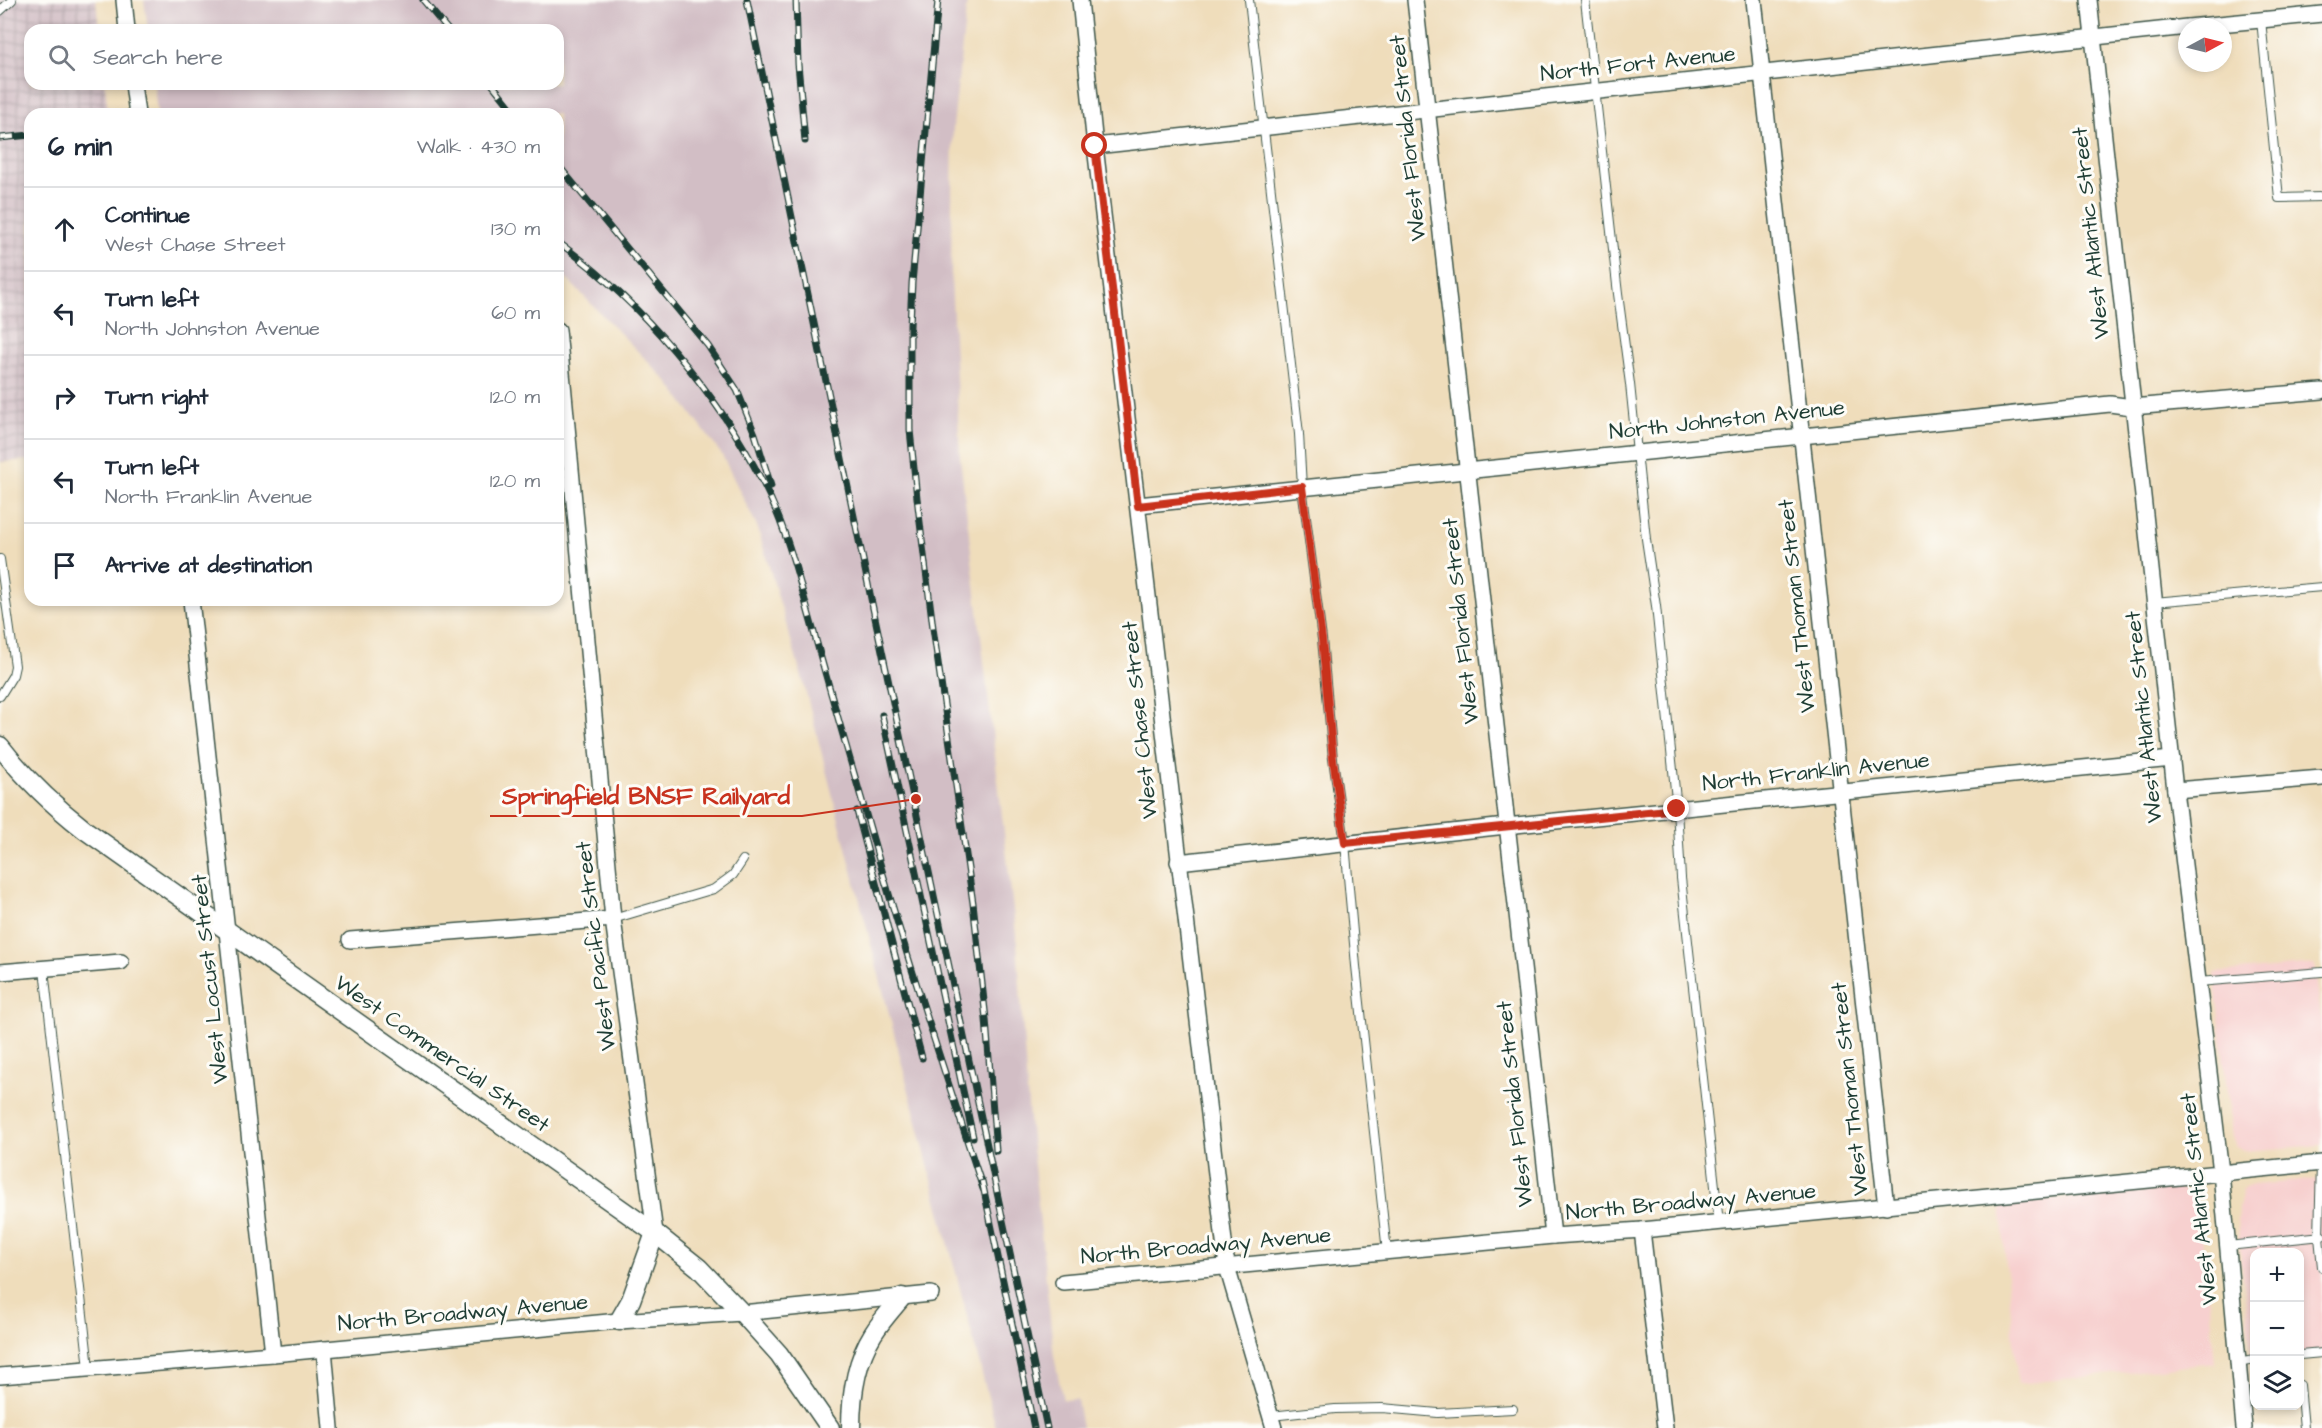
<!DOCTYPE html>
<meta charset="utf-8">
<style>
body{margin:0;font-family:"Architects Daughter",sans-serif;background:#f6f6f7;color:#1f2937}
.controls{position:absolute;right:18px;bottom:18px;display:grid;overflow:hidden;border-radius:12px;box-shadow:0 3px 9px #0003}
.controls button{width:54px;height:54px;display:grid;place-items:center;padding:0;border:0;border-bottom:2px solid #e0e1e3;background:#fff;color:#1f2937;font:30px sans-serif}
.compass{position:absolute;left:2178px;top:18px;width:54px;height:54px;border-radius:50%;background:#fff;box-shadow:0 3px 9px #0003;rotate:83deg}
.stop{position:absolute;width:18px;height:18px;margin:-14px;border:4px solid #c8321e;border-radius:50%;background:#fff}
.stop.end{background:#c8321e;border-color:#fff;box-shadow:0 2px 6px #0008}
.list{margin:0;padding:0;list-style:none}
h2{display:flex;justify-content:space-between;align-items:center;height:78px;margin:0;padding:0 24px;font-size:26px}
h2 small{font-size:20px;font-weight:400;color:#747a83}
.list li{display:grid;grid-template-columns:39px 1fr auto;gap:18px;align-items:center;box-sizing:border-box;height:84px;padding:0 24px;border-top:2px solid #e0e1e3}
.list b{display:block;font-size:22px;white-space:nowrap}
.list p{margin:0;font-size:20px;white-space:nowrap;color:#747a83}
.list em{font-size:20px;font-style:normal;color:#747a83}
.icon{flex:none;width:33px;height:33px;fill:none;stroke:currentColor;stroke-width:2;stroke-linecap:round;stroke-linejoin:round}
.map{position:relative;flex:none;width:2322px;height:1428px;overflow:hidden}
.search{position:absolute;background:#fff;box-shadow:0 3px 9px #0003;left:24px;top:24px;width:540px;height:66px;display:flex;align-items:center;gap:15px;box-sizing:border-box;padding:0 21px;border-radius:18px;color:#747a83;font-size:22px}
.panel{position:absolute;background:#fff;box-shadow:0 3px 9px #0003;left:24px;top:108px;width:540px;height:498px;border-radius:18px}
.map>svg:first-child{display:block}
.built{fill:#f7d0cf}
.industrial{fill:url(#industrial-grid)}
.railway{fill:#d2bec5}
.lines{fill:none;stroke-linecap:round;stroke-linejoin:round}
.service-casing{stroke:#3e5548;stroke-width:10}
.minor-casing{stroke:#3e5548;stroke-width:18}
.tertiary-casing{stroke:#3e5548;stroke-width:21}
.service{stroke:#fff;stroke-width:8}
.minor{stroke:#fff;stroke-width:15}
.tertiary{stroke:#fff;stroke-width:18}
.rail-casing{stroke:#1f3d34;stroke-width:7}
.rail{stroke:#fdfcf7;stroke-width:4.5;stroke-dasharray:14;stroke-linecap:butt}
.route{stroke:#c8321e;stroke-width:8}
.labels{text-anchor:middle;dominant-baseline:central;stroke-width:6;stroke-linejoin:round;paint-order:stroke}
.street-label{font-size:22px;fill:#1f3d34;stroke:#fdfcf7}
.leader{fill:none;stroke:#c8321e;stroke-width:2}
.callout-dot{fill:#c8321e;stroke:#fdfcf7;stroke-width:2}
.callout-label{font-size:24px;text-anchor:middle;font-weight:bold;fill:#c8321e;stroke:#fdfcf7;stroke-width:6;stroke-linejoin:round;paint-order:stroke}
</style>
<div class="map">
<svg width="2322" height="1428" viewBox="0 0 2322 1428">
<defs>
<pattern id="industrial-grid" width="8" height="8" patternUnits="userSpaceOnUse" patternTransform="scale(1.5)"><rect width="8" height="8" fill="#d2bec5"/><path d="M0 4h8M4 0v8" fill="none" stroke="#aa9ca1"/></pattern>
</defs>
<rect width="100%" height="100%" fill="#fdfcf7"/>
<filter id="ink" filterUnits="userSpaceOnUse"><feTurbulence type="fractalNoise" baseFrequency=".0167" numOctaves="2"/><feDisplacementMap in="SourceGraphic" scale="12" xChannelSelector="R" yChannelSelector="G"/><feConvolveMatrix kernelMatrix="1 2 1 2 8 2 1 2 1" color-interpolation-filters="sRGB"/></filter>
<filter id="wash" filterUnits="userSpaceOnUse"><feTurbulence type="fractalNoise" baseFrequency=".008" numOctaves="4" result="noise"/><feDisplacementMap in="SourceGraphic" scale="24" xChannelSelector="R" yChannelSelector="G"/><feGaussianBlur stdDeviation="1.35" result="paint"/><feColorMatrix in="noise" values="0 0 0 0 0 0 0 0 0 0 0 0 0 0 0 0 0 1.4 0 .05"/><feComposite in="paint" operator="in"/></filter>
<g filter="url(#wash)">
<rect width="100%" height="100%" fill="#efddbb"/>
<!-- built -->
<g class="built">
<path d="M 2315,964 L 2322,1026 L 2322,1145 L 2244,1151 L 2236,1147 L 2232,1137 L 2214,973 Z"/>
<path d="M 2322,1179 L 2322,1358 L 2300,1360 L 2300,1252 L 2254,1252 L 2254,1363 L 2252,1364 L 2237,1219 L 2243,1188 L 2253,1185 Z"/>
<path d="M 2179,1188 L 2187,1192 L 2196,1201 L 2200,1214 L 2215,1363 L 2018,1384 L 2000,1204 Z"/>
</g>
<!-- industrial -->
<path class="industrial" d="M 0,0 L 96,0 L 99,30 L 30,30 L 30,84 L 105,84 L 108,114 L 30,114 L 30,460 L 0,462 Z"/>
<!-- railway -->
<path class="railway" d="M 144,0 L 967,0 L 953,127 L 951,277 L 960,457 L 1017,943 L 1029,1118 L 1054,1356 L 1063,1400 L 1077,1399 L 1082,1428 L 996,1428 L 803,681 L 757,526 L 722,455 L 668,382 L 558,270 L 558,114 L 157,114 L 154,84 L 558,84 L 558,30 L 148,30 Z"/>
</g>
<g filter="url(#ink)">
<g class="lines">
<!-- service casing -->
<g class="service-casing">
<g id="service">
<path d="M 1249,0 L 1299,434 L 1302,487 L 1322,639 L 1333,759 L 1345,843 L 1356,966 L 1387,1252"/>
<path d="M 1585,0 L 1618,294 L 1630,384 L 1646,539 L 1656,606 L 1677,809 L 1681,878 L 1719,1223"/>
<path d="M 0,11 L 12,0"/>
<path d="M 2261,20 L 2279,198 L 2322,197"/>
<path d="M 0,559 L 15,666 L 13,675 L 0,696"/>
<path d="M 2154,602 L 2322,587"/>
<path d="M 613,919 L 714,889 L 733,875 L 743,860"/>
<path d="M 44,969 L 89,1368"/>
<path d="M 2198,982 L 2322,972"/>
<path d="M 2321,1163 L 2319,1237 L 2322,1267"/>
<path d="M 2228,1246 L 2322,1236"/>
<path d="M 2300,1355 L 2322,1353"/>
<path d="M 2238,1363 L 2254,1360"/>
<path d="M 2300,1385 L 2304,1428"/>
<path d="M 1271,1416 L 1335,1409 L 1382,1408 L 1438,1413 L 1513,1409"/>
</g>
</g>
<!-- minor casing -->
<g class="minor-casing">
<g id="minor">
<path d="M 124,0 L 127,30"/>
<path d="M 1080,0 L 1095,146 L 1227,1267 L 1274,1428"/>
<path d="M 1415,0 L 1553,1236"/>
<path d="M 1754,0 L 1886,1207"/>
<path d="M 2089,0 L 2175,790 L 2221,1172 L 2244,1428"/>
<path d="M 2188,27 L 2322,14"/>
<path d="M 133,84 L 137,114"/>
<path d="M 1095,146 L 2187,27"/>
<path d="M 558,330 L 613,919 L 655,1233"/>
<path d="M 1138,505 C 1462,470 1786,436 2110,404 L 2132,407 L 2322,391"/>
<path d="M 191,600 L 273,1354"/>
<path d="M 2175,790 L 2322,778"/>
<path d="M 1178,862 L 1506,826 L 2172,759"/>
<path d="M 350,940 L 613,919"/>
<path d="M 0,972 L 121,962"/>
<path d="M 1642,1230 L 1665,1428"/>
<path d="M 1063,1282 L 1553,1236 L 1642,1230 L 2322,1163"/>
<path d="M 324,1349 L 331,1428"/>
<path d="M 0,1376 L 273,1354 L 619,1321 L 742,1313 L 931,1294"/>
</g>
</g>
<!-- tertiary casing -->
<g class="tertiary-casing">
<g id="tertiary">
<path d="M 0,746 C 25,779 53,805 85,830 L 655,1233 L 699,1268 L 742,1313 L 779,1354 L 830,1428"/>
<path d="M 619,1321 L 631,1300 L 655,1233"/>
<path d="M 851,1428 C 851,1397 856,1361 873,1334 C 881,1321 892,1309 902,1297"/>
</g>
</g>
<!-- service -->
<use href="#service" class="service"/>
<!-- minor -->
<use href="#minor" class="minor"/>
<!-- tertiary -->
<use href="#tertiary" class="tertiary"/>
<!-- rail casing -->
<g class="rail-casing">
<g id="rail">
<path d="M 423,0 L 448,30"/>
<path d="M 747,0 L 874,613 L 1047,1428"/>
<path d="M 796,0 L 798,64 L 805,141"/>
<path d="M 938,0 L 912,283 L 910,326 L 910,430 L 917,498 L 933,628 L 973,903 L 986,1019 L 996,1151"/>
<path d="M 492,84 L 516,114"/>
<path d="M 0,138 L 30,135"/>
<path d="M 558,165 L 708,346 L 737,390 L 755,434 L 771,486"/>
<path d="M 558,242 C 641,302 717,392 763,483 C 787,529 799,580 813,629 C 832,699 853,769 873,839 C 906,956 945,1073 983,1189"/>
<path d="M 882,715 L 973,1137"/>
<path d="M 857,811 L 922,1058"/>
<path d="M 982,1181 L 1034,1428"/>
</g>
</g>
<!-- rail -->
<use href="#rail" class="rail"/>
</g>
</g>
<g class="lines" filter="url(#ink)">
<!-- route -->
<path class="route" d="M 1095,146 L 1138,506 L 1302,487 L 1322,639 L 1333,759 L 1345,843 L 1677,809"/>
</g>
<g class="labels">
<!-- street labels -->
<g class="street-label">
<text transform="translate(1638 64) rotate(-6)">North Fort Avenue</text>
<text transform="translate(1408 138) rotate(-96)">West Florida Street</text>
<text transform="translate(2091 233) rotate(-96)">West Atlantic Street</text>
<text transform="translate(1727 420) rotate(-6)">North Johnston Avenue</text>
<text transform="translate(1797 606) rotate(-96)">West Thoman Street</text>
<text transform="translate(1461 621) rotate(-96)">West Florida Street</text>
<text transform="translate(2144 717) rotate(-96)">West Atlantic Street</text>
<text transform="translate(1140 720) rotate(-96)">West Chase Street</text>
<text transform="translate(1816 772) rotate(-6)">North Franklin Avenue</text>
<text transform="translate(596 946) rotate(-97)">West Pacific Street</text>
<text transform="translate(210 979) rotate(-96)">West Locust Street</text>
<text transform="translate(442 1054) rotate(35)">West Commercial Street</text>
<text transform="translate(1850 1089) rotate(-96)">West Thoman Street</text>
<text transform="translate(1515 1104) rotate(-96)">West Florida Street</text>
<text transform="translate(2199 1199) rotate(-96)">West Atlantic Street</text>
<text transform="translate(1691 1202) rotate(-5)">North Broadway Avenue</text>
<text transform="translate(1206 1246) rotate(-5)">North Broadway Avenue</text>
<text transform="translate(463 1313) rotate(-5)">North Broadway Avenue</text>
</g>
</g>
<!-- callouts -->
<path class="leader" d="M916 799L802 816H490"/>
<circle class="callout-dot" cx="916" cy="799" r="6"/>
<g class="callout-label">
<text x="646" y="804">Springfield BNSF Railyard</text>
</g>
</svg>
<div class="controls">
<button>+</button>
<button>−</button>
<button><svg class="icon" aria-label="layers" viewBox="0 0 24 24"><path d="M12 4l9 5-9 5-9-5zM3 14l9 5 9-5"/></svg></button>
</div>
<svg class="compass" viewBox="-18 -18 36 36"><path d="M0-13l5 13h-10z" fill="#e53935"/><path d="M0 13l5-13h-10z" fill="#747a83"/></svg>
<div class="stop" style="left:1095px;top:146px"></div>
<div class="stop end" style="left:1677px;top:809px"></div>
<div class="search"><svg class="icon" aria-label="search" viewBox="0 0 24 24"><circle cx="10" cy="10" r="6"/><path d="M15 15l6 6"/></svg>Search here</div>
<section class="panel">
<h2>6 min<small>Walk · 430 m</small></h2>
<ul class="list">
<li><svg class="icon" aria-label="ahead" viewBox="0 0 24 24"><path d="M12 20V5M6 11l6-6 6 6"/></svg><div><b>Continue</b><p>West Chase Street</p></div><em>130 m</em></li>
<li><svg class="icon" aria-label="left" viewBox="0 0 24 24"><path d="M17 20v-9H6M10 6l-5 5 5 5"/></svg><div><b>Turn left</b><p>North Johnston Avenue</p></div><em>60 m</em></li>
<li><svg class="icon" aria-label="right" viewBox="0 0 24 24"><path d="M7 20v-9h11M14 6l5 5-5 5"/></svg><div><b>Turn right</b></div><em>120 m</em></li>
<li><svg class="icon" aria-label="left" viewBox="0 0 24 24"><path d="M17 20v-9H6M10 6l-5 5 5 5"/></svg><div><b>Turn left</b><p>North Franklin Avenue</p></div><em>120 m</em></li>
<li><svg class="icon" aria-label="arrive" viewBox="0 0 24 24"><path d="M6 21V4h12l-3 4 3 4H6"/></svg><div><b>Arrive at destination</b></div></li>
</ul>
</section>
</div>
